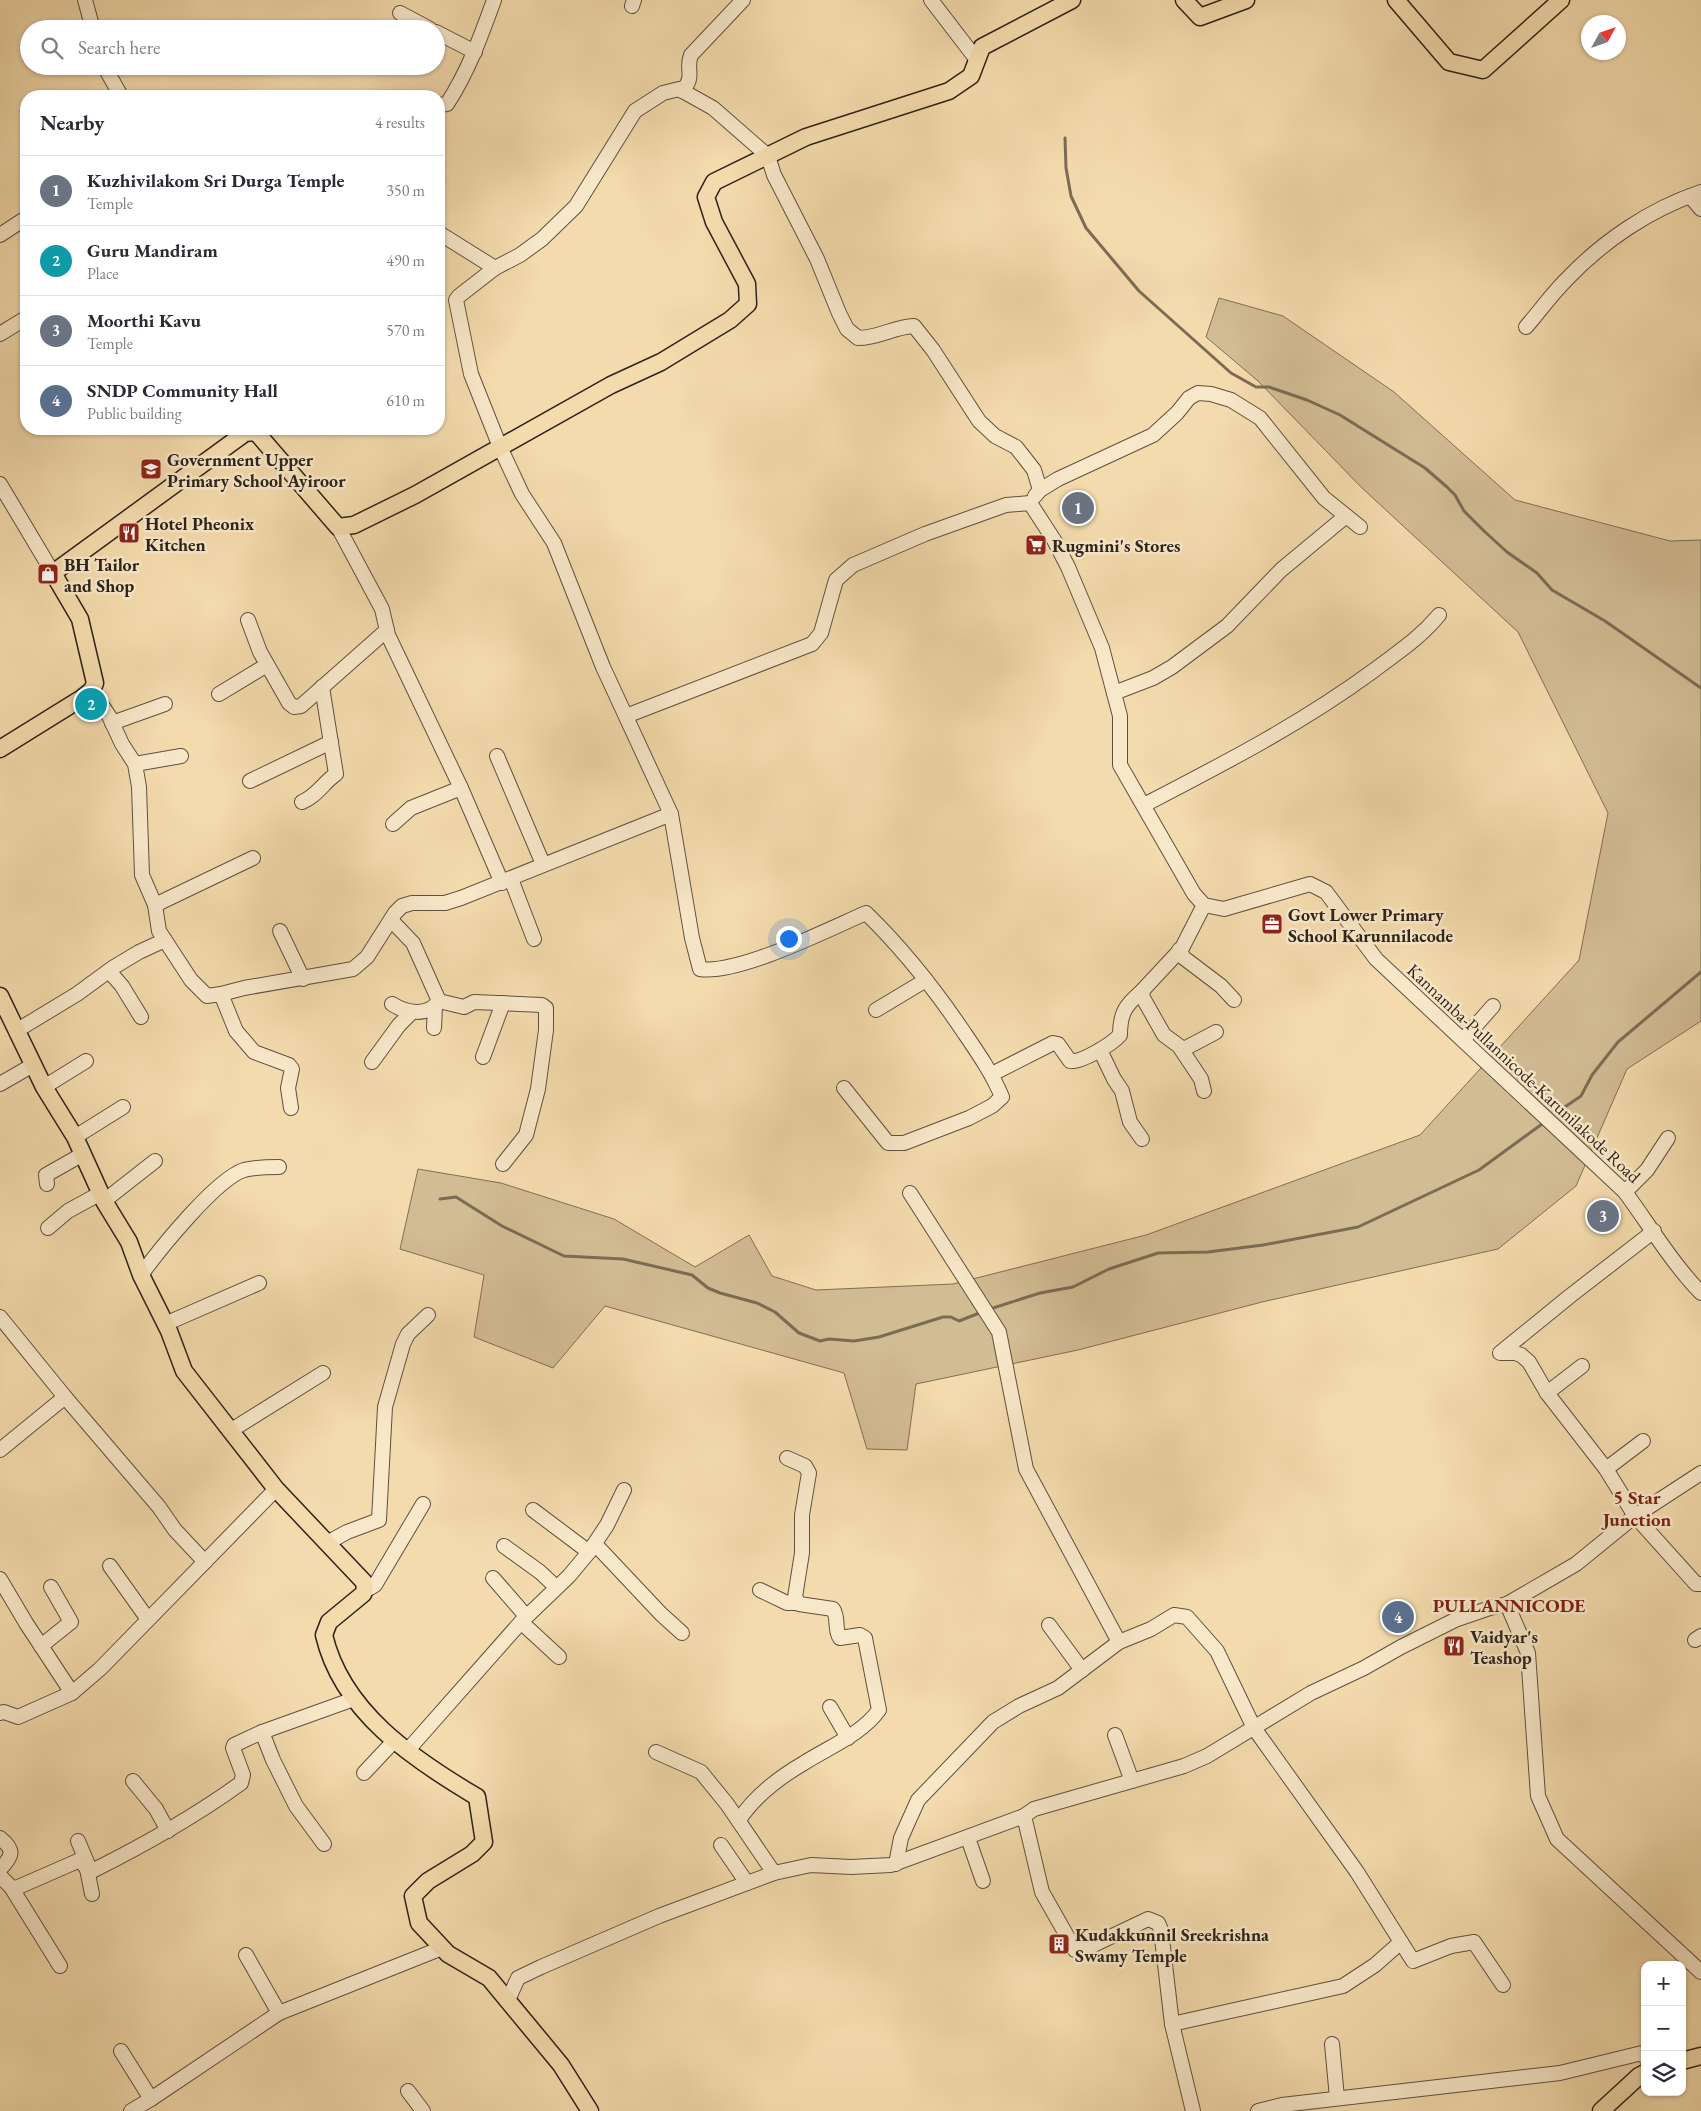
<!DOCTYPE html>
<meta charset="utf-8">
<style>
body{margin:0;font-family:"EB Garamond",serif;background:#f2f2f3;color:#2b2b33}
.controls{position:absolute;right:15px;bottom:15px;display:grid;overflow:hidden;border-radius:10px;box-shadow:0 1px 4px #0004}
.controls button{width:45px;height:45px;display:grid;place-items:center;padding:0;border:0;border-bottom:1px solid #e1e1e2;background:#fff;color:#2b2b33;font:25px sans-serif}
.compass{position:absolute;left:1581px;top:15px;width:45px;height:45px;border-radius:50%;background:#fff;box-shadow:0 1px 4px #0004;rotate:50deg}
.you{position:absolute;left:788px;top:938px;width:18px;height:18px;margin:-12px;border:4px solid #fff;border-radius:50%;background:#1a73e8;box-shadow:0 0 0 8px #1a73e833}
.badge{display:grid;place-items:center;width:32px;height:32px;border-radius:50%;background:#7c3aed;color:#fff;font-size:16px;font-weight:700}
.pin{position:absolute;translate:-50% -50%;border:2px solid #fff;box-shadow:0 1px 5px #0006}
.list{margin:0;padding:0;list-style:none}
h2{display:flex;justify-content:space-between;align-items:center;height:65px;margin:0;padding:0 20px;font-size:21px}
h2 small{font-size:16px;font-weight:400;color:#7c7c81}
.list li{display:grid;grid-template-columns:32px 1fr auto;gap:15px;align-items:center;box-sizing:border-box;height:70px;padding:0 20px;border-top:1px solid #e1e1e2}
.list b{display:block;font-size:19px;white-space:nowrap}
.list p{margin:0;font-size:16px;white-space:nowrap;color:#7c7c81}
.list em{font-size:16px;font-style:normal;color:#7c7c81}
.icon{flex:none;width:28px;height:28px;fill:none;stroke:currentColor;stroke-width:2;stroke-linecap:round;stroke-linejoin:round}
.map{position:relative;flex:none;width:1701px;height:2111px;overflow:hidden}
.search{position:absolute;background:#fff;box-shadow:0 1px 4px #0004;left:20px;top:20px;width:425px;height:55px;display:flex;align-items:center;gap:12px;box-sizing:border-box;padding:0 18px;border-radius:28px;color:#7c7c81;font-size:19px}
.panel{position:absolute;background:#fff;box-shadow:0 1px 4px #0004;left:20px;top:90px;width:425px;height:345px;border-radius:20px}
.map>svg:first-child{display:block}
.green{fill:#d2bc94;stroke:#7f7057}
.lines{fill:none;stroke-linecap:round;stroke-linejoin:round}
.stream{stroke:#7b6c54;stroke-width:3}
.minor-casing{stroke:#5e513f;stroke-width:16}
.major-casing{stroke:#2c231a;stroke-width:19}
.minor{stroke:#f8e8ca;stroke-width:14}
.major{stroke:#f4dbad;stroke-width:16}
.labels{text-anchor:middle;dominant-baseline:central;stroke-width:5;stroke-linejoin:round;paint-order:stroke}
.poi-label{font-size:18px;font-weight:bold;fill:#2c231a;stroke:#f8e8ca;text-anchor:start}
.street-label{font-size:18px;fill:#2c231a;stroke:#f8e8ca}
.neighbourhood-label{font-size:19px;font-weight:bold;fill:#7a1f14;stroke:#f8e8ca}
</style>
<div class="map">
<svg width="1701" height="2111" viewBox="0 0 1701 2111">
<rect width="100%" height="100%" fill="#f4dbad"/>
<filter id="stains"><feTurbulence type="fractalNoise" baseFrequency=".004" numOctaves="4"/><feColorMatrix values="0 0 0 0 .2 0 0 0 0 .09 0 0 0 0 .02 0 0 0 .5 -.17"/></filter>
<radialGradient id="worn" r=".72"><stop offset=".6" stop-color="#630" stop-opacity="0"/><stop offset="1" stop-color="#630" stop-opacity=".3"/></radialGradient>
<!-- green -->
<path class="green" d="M 1219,298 L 1283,316 L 1394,392 L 1515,500 L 1670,541 L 1701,540 L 1701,1021 L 1627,1069 L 1576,1186 L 1498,1249 L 1262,1302 L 1078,1350 L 916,1384 L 907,1450 L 867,1449 L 844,1373 L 605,1306 L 553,1368 L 474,1337 L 484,1275 L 400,1249 L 418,1169 L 501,1183 L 614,1219 L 695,1267 L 749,1235 L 772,1276 L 816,1290 L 953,1284 L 1146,1235 L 1420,1135 L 1579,960 L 1608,813 L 1518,632 L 1362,488 L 1258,381 L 1206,337 Z"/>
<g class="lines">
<!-- stream -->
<g class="stream">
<path d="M 1065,138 L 1066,168 L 1071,196 L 1086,228 L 1139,291 L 1231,373 L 1256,387 L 1269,387 L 1307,400 L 1340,415 L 1425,468 L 1447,487 L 1455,495 L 1464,511 L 1484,531 L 1507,552 L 1537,573 L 1552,590 L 1605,621 L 1701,688"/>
<path d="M 1556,1113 L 1581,1096 L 1592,1075 L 1618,1042 L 1701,972"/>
<path d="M 440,1199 L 456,1197 L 502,1226 L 564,1256 L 623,1259 L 692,1275 L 708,1288 L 720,1293 L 757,1303 L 775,1312 L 799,1333 L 820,1341 L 829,1339 L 854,1341 L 879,1337 L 943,1317 L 951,1317 L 959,1321 L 982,1312"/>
<path d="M 990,1309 L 1040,1293 L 1073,1287 L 1109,1269 L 1158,1253 L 1208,1252 L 1263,1245 L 1358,1227 L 1479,1170 L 1542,1124"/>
</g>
<!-- minor casing -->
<g class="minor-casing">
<g id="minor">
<path d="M 85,0 L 93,29"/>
<path d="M 931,0 L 977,60"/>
<path d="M 632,6 L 634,0"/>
<path d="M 400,13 L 430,29"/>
<path d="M 436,32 L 475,52"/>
<path d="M 104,66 L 121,96"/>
<path d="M 682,91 C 696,76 685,70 691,55 L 743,0"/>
<path d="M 439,105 L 447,104 C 468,72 481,36 494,0"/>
<path d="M 1690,196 L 1701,209"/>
<path d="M 439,233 L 495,268"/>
<path d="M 0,235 L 26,218"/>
<path d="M 1526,327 C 1539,312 1551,295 1566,280 C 1603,241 1650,209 1701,192"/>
<path d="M 0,334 L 26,318"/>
<path d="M 0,484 L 53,573"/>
<path d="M 1035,496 L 1040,490 L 1058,479 L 1153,435 L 1177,413 L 1189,398 L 1198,393 L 1211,394 L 1231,400 L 1260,418 L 1324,498 L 1360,527"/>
<path d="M 338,527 L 382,609 L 388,635 L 461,788 L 502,883"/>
<path d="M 248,620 L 260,652 L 289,703 L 294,707 L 301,706 L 387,630"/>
<path d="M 92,690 L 109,716 L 122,744 L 135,764 L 139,787 L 142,875 L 155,905 L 159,931 L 191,980 L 207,996 L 221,994 L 236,1031 L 254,1052 L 289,1065 L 292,1069 L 288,1088 L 291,1108"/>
<path d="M 1114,693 L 1153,678 L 1172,667 L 1227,626 L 1281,570 L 1346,516"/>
<path d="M 219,694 L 267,665"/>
<path d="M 626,716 L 812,644 L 821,633 L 836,580 L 853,565 L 925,534 L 1006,505 L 1030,503 L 1054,540 L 1068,567 L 1102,648 L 1120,716 L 1120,765 L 1194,894 L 1204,905 L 1224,909 L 1310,884 L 1326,892 L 1376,959 L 1625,1192 C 1650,1226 1672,1263 1701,1293"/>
<path d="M 112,723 L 165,704"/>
<path d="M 497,756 L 543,864"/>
<path d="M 135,764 L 181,756"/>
<path d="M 250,781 L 331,742"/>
<path d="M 302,802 C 317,796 324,782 336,774 L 322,687"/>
<path d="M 1144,805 C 1223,764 1301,724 1373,671 C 1398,652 1419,639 1439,615"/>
<path d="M 393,824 L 411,808 L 461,788"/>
<path d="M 511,879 L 534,939"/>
<path d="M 155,905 L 253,858"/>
<path d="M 1204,905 L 1182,948 L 1142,991 L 1143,998 L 1164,1035 L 1179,1046 L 1201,1079 L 1204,1091"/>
<path d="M 391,920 L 413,943 L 439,1001 L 464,1007 L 474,1002 L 542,1005 L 546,1008 L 546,1030 L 538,1089 L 526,1135 L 503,1164"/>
<path d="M 280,931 L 303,979"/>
<path d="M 1179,950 L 1184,958 L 1221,986 L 1234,1000"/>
<path d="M 109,971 L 122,986 L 141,1017"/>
<path d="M 221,994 L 244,988 L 353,969 L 367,957 L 395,913 L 402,906 L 412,903 L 445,903 L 461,898 L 671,814"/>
<path d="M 392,1004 C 406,1013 428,1017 439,1001"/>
<path d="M 876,1010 L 926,980"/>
<path d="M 434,1028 L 435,1006"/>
<path d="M 16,1031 L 77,994 L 114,967 L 139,952 L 165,940"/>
<path d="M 1463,1040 L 1493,1006"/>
<path d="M 1100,1050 L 1114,1079 L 1122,1091 L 1130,1122 L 1142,1139"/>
<path d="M 1182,1050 L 1216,1032"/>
<path d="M 483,1057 L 503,1003"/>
<path d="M 372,1062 L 399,1025 L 412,1012"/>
<path d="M 992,1074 L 1053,1043 L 1058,1044 L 1070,1061 C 1081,1063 1112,1044 1120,1035 C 1120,1012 1126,1005 1142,991"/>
<path d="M 0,1084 L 33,1065"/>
<path d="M 44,1087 L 86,1061"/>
<path d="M 844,1088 L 888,1143 L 904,1143 L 969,1118 L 992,1106 L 1002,1097 C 992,1073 978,1053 963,1031 C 934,988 903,949 866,913 C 829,929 738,975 700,969 L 692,938 L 671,814 L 603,667 L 554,543 L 522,494 L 500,447 L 471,374 L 456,300 L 459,296 L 495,268 L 520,255 L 542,239 L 576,206 L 635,111 L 663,93 L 679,89 L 713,108 L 768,156 L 774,175 L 817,259 L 839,313 L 847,329 L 858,338 C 878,338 894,327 914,326 L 933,350 L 979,421 L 995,436 L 1016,447 L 1034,470 L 1040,490"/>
<path d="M 75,1137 L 123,1107"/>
<path d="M 47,1184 L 46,1175 L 83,1154"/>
<path d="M 1625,1192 L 1647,1170 L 1668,1138"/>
<path d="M 910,1193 L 999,1332 L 1026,1469 L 1119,1642"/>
<path d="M 104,1201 L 155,1161"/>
<path d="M 48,1228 L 68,1211 L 101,1193"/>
<path d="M 1654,1231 L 1570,1296 L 1500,1353 L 1515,1353 L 1521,1355 L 1529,1362 L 1547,1393 L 1606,1469 L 1635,1516 L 1696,1584 L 1701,1584"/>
<path d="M 141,1275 C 159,1250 216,1179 244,1170 C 255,1167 267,1167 279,1167"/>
<path d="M 0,1317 L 65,1397 L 159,1507 L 175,1530 L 205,1562"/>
<path d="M 165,1324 L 259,1283"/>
<path d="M 1547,1393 L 1582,1366"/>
<path d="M 230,1431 L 323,1373"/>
<path d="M 0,1450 L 65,1397"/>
<path d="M 1606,1469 L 1643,1441"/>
<path d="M 533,1510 L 589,1552"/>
<path d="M 327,1543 L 347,1532 L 379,1520 L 385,1407 L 403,1344 L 408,1334 L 428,1315"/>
<path d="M 595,1544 L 661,1614 L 682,1633"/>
<path d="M 504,1546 L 540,1572 L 556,1587"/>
<path d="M 110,1566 L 147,1618"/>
<path d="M 493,1578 L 526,1616"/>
<path d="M 0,1579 L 26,1623 L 72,1693"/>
<path d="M 365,1587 L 370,1588 L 375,1585 L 423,1504"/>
<path d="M 760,1590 L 787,1603 L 798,1603"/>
<path d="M 1507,1604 L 1528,1653 L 1538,1796 L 1557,1839 L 1701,1972"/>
<path d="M 521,1622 L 559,1657"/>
<path d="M 1049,1625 L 1082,1670"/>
<path d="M 1695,1640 L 1701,1636"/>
<path d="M 41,1646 L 71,1622 L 51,1587"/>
<path d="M 830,1707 L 848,1738"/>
<path d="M 0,1713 L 4,1712 L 18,1717 L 72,1693 L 100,1669 L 276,1489"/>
<path d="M 262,1732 L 273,1760 L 296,1806 L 324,1844"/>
<path d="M 1115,1735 L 1132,1781"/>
<path d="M 407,1751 L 521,1622 L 569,1576 L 589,1552 L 607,1525 L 624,1490"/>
<path d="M 656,1752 L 701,1772 L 727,1804 L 774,1873"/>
<path d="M 364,1773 L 395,1740"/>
<path d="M 133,1781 L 156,1809 L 168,1831"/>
<path d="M 1024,1816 L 1042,1892 L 1075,1950 L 1085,1949 L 1148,1919 L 1158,1923 L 1161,1930 L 1172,2024 L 1193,2111"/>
<path d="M 739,1820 C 754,1797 780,1777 804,1763 C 829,1747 862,1734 879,1710 L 865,1638 L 860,1635 L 840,1638 C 834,1630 839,1618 833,1609 L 799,1604 L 795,1597 L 802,1553 L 802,1515 L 809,1473 L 805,1466 L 787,1458"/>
<path d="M 0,1838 C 15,1850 13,1856 0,1869"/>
<path d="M 968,1838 L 983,1881"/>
<path d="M 78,1841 L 89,1867"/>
<path d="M 721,1845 L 747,1883"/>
<path d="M 896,1864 L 901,1838 L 918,1800 L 993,1722 L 1019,1706 L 1058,1688 L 1119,1642 L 1151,1629 L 1174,1615 L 1187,1617 L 1217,1651 L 1254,1728 L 1357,1872 L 1401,1942 L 1375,1965 L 1343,1986 L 1172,2024"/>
<path d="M 87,1869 L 92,1894"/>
<path d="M 0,1876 L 11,1887 L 16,1888 L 80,1860 L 87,1869 L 92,1871 C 144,1845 194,1817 241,1783 L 243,1775 L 233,1748 L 234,1745 L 262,1732 L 354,1699"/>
<path d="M 11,1887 L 60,1966"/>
<path d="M 1401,1942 L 1413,1961 L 1451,1946 L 1474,1942 L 1503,1985"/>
<path d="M 508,2000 L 518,1978 L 541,1967 L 659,1916 L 774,1873 L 811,1865 L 851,1867 L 891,1865 L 1024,1816 L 1034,1809 L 1184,1766 L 1207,1756 L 1311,1693 L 1364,1668 L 1401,1647 L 1455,1620 L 1490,1608 L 1507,1604 L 1576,1564 L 1635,1516 L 1701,1473"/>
<path d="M 279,2013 L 442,1948"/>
<path d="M 1332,2044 L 1337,2098"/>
<path d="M 121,2051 L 151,2099 L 131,2111"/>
<path d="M 408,2091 L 423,2111"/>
<path d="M 151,2099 L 279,2013 L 246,1955"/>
<path d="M 1258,2111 L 1282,2105 L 1560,2073 L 1642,2053 L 1645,2057"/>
</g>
</g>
<!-- major casing -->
<g class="major-casing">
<g id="major">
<path d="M 1184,0 L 1200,17 L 1246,0"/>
<path d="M 1396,0 L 1449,62 L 1483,70 L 1561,0"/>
<path d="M 0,749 L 82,698 L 92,690 L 95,683 L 80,619 L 53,573 L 245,433 L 256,432 L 338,527 L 354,525 L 415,495 L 611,385 L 661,362 L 730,320 L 748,304 L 747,284 L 714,222 L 706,197 L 714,182 L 806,137 L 949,91 L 971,76 L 982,47 L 1072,0"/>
<path d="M 0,996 L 44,1087 L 75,1137 L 104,1201 L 129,1242 L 141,1275 L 169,1331 L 184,1371 L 276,1489 L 364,1582 L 365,1590 L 363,1594 L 329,1622 L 324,1635 C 342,1712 413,1759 477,1797 L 484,1842 L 472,1854 L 428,1881 L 413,1896 L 419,1923 L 448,1954 L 489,1978 L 561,2065 L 590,2111"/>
<path d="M 1682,2061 L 1701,2056"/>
<path d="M 1601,2111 L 1639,2076 L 1645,2073"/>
</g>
</g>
<!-- minor -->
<use href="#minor" class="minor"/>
<!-- major -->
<use href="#major" class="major"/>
</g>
<!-- icons -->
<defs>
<g id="school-square" transform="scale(1.125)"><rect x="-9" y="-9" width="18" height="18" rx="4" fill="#8f2418" stroke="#f8e8ca"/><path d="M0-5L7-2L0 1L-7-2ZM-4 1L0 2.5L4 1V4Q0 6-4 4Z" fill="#fff"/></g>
<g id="restaurant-square" transform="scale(1.125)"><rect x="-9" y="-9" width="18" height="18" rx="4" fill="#8f2418" stroke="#f8e8ca"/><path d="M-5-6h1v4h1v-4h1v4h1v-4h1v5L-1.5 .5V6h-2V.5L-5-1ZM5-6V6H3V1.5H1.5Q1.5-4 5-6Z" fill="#fff"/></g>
<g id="supermarket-square" transform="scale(1.125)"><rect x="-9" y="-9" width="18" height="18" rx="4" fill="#8f2418" stroke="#f8e8ca"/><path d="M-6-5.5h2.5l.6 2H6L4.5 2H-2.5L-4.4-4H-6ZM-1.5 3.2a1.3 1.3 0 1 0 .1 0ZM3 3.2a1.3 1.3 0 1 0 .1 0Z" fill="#fff"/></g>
<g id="shop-square" transform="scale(1.125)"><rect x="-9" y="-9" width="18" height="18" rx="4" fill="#8f2418" stroke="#f8e8ca"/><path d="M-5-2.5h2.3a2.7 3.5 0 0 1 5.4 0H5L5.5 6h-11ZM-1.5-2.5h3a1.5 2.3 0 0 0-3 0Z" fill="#fff"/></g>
<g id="office-square" transform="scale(1.125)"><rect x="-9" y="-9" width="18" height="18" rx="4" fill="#8f2418" stroke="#f8e8ca"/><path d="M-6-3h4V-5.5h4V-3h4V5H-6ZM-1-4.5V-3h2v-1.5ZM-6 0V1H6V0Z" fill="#fff"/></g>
<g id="building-square" transform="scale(1.125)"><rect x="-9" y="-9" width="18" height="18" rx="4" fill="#8f2418" stroke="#f8e8ca"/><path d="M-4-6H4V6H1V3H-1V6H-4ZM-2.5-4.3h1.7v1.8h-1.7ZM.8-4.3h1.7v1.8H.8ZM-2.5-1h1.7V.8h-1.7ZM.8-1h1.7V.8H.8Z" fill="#fff"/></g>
</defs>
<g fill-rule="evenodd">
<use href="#school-square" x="151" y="469"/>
<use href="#restaurant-square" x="129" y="533"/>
<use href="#supermarket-square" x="1036" y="545"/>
<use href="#shop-square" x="48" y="574"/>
<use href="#office-square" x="1272" y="924"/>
<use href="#restaurant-square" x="1454" y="1646"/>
<use href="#building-square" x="1059" y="1944"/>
</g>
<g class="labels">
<!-- poi labels -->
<g class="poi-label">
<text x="167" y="459">Government Upper<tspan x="167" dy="21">Primary School Ayiroor</tspan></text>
<text x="145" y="523">Hotel Pheonix<tspan x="145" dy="21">Kitchen</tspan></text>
<text x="1052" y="545">Rugmini's Stores</text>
<text x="64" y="564">BH Tailor<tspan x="64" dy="21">and Shop</tspan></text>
<text x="1288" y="914">Govt Lower Primary<tspan x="1288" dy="21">School Karunnilacode</tspan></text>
<text x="1470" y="1636">Vaidyar's<tspan x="1470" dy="21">Teashop</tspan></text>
<text x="1075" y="1934">Kudakkunnil Sreekrishna<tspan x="1075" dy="21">Swamy Temple</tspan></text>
</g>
<!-- street labels -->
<g class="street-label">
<text transform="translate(1524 1073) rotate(43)">Kannamba-Pullannicode-Karunilakode Road</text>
</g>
<!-- neighbourhood labels -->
<g class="neighbourhood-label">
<text x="1637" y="1497">5 Star<tspan x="1637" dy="22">Junction</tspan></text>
<text x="1509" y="1605">PULLANNICODE</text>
</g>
</g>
<rect width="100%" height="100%" filter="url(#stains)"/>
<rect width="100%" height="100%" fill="url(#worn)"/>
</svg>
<div class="controls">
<button>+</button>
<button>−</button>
<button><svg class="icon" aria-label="layers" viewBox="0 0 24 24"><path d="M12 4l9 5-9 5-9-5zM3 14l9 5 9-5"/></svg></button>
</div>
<svg class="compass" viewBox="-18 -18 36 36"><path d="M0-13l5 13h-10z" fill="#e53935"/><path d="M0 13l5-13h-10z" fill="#7c7c81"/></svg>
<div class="you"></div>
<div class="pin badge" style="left:1078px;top:508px;background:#6b7280">1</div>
<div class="pin badge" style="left:91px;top:704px;background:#0f9aa8">2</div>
<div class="pin badge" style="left:1603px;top:1216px;background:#6b7280">3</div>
<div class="pin badge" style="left:1398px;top:1617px;background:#5c6f8a">4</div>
<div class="search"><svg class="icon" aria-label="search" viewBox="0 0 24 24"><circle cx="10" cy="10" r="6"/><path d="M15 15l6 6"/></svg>Search here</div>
<section class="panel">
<h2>Nearby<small>4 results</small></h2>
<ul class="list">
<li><span class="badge" style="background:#6b7280">1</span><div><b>Kuzhivilakom Sri Durga Temple</b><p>Temple</p></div><em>350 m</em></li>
<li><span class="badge" style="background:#0f9aa8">2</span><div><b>Guru Mandiram</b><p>Place</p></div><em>490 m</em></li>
<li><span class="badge" style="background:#6b7280">3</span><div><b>Moorthi Kavu</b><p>Temple</p></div><em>570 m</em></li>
<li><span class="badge" style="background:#5c6f8a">4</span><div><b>SNDP Community Hall</b><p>Public building</p></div><em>610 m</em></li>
</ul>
</section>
</div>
